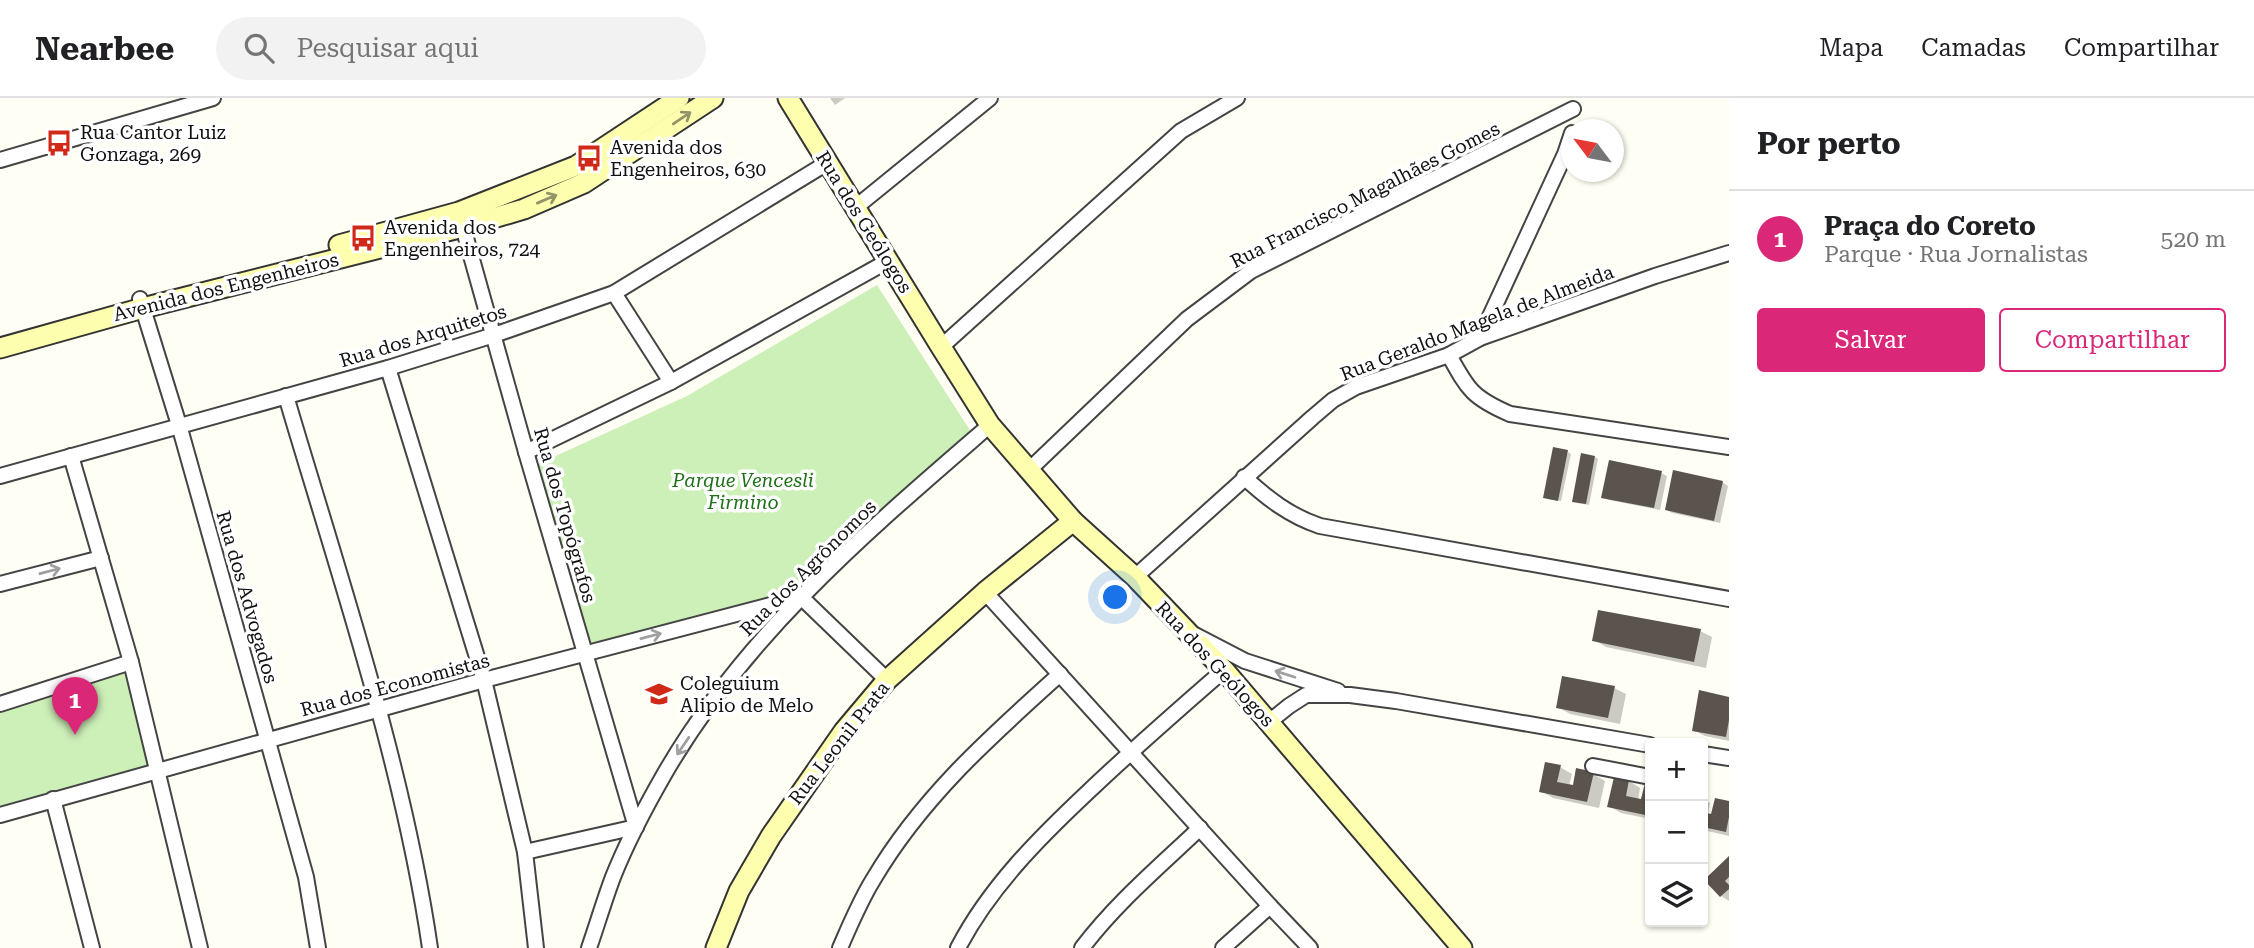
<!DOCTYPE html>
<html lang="pt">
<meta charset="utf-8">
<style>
body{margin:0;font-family:"Roboto Serif",serif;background:#f2f2f2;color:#202124}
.controls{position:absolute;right:21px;bottom:21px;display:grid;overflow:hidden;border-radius:7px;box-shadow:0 2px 5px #0004}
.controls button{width:63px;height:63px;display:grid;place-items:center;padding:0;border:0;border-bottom:2px solid #e0e0e0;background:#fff;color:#202124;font:35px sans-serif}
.compass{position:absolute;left:1561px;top:21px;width:63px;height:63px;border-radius:50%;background:#fff;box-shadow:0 2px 5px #0004;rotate:302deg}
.you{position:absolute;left:1116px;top:500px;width:24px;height:24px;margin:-18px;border:5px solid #fff;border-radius:50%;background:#1a73e8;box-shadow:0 0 0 10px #1a73e833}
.badge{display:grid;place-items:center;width:46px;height:46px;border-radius:50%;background:#db2777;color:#fff;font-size:23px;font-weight:700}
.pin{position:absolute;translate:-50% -58px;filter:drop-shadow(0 2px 4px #0008)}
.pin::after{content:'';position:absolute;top:37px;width:24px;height:21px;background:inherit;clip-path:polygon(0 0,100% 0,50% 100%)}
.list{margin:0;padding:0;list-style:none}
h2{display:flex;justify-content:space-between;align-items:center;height:91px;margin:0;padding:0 28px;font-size:30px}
h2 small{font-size:23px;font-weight:400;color:#757577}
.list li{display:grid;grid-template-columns:46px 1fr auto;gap:21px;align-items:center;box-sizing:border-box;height:98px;padding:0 28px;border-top:2px solid #e0e0e0}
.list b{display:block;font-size:26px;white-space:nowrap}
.list p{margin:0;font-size:23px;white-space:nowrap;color:#757577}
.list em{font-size:23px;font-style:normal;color:#757577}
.actions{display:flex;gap:14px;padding:21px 28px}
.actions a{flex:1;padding:16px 0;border:2px solid #db2777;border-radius:7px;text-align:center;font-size:24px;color:#db2777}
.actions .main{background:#db2777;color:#fff}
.icon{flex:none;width:38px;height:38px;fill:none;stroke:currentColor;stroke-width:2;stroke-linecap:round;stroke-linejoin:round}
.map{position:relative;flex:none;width:1729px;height:850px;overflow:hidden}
header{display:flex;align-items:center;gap:42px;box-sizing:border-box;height:98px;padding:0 35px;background:#fff;border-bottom:2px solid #e0e0e0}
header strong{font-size:33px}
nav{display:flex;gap:38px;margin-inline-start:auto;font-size:24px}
.search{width:490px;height:63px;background:#f2f2f2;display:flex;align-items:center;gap:18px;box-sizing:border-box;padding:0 24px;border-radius:38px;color:#757577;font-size:26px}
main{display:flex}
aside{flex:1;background:#fff}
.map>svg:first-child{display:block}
.green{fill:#cdefb8}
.shadow{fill:#0003}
.building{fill:#5b544c}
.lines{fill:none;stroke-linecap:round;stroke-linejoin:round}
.street-casing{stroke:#444;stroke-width:18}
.secondary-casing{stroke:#333;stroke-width:23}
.street{stroke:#fff;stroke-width:14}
.secondary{stroke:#fdffaf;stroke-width:19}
.oneway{stroke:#939468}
.oneway2{stroke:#a0a0a0}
.labels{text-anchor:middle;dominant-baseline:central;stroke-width:7;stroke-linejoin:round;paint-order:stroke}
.poi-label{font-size:19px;fill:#111;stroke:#fff;text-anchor:start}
.street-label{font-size:19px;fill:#111;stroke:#fff}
.park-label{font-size:19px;font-style:italic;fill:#1e7118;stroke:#fff}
</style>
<header>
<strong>Nearbee</strong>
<div class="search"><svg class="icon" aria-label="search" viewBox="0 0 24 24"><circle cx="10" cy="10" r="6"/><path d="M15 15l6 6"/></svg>Pesquisar aqui</div>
<nav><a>Mapa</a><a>Camadas</a><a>Compartilhar</a></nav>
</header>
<main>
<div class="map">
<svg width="1729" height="850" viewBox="0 0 1729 850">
<rect width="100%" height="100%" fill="#fffef4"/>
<!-- green -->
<g class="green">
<path d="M 877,187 L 971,334 L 799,492 L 590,547 L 538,366 L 687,298 Z"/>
<path d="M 131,564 L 159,669 L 0,718 L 0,606 Z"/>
</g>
<!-- shadow -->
<g class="shadow">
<path d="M 830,0 L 845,0 L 835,7 Z"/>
<path d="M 1568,354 L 1571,356 L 1561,403 L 1548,401 Z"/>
<path d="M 1595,359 L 1598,361 L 1589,407 L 1577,405 Z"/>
<path d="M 1661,375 L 1667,378 L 1660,412 L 1609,402 L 1603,399 Z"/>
<path d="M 1722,384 L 1728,388 L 1720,425 L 1672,415 L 1667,412 Z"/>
<path d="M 1700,533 L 1712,539 L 1706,570 L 1606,549 L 1594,542 Z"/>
<path d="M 1614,590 L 1626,596 L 1620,626 L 1570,616 L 1558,609 Z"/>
<path d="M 1729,601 L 1729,643 L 1705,638 L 1693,632 Z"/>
<path d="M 1560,669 L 1572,676 L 1569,688 L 1574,689 L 1593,676 L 1605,683 L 1599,710 L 1553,700 L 1541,693 Z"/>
<path d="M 1629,683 L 1640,690 L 1638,702 L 1643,703 L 1646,687 L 1650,688 L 1650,721 L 1621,715 L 1609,708 Z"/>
<path d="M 1703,701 L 1710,705 L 1708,717 L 1713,718 L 1729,705 L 1729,738 L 1703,732 Z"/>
<path d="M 1729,760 L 1729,803 L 1721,798 Z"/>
</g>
<!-- building -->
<g class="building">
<path d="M 1553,349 L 1568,352 L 1558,403 L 1543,400 Z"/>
<path d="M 1581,355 L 1595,358 L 1586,406 L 1572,404 Z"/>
<path d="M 1609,362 L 1662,373 L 1654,410 L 1601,400 Z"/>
<path d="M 1673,372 L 1723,383 L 1714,423 L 1665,412 Z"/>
<path d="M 1598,512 L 1701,531 L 1694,564 L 1592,543 Z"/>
<path d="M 1562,578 L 1615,588 L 1608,620 L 1556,610 Z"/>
<path d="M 1699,592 L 1729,599 L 1729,622 L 1726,639 L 1692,633 Z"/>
<path d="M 1545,664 L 1561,667 L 1557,684 L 1573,687 L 1576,670 L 1594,674 L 1587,704 L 1539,694 Z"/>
<path d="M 1614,679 L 1629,682 L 1626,698 L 1641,701 L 1645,685 L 1650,686 L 1650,718 L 1607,709 Z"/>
<path d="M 1715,700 L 1729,703 L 1729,719 L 1726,734 L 1703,729 L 1703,714 L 1711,716 Z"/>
<path d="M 1729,758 L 1729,779 L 1725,783 L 1729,787 L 1729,791 L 1720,799 L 1704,782 Z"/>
</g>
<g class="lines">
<!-- street casing -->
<g class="street-casing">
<g id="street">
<path d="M 0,62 L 213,0"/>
<path d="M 856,109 L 990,0"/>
<path d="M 461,122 L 526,354 L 636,729"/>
<path d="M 614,195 L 671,284"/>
<path d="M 140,201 L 179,327 L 306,779 L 318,850"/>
<path d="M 1480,240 L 1565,56 L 1572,35"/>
<path d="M 941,249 L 1181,33 L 1237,0"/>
<path d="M 1449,257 C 1468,292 1473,300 1510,316 L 1729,349"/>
<path d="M 388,270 L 484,582 L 525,754 L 536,850"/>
<path d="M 286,298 C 339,478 403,665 430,850"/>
<path d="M 526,354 L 671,284 L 888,163"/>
<path d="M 71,358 L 131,564 L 200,850"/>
<path d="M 1029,372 L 1187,221 L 1251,173 L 1573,11"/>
<path d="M 0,378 L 388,270 L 494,237 L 614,195 L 827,65"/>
<path d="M 1244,379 C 1268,401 1290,418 1320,428 L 1729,501"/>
<path d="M 1135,479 L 1313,319 L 1333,302 L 1356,289 L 1449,257 L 1480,240 L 1655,178 L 1729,155"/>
<path d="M 0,486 L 101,460"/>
<path d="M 985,494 L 1270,808 L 1310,850"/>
<path d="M 801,499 L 887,582"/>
<path d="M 1195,537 L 1245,563 L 1338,593"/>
<path d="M 0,606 L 131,564"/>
<path d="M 1269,624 L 1289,608 L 1306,597 L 1350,597 L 1396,603 L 1650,647"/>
<path d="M 1703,656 L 1729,660"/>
<path d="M 1593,668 L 1650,679"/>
<path d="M 53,701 L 92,850"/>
<path d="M 0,717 L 484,582 L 801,499"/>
<path d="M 525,754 L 636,729"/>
<path d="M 589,850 C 597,827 604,803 613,779 C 627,744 646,708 665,675 C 746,535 870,431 990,327"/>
<path d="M 840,850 C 850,827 860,803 873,782 C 921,700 991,638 1060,576"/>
<path d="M 958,850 C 989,790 1039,740 1088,694 C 1132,652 1178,612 1224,572"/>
<path d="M 1082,850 C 1116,805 1160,768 1200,730"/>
<path d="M 1223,850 L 1270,808"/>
</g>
</g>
<!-- secondary casing -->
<g class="secondary-casing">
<g id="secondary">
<path d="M 788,0 L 941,249 L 990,327 L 1073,423 L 1135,479 L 1224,572 L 1462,850"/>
<path d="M 339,147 L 459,114 L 576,68 L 679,0"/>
<path d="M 0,250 L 143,210 L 463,129 L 524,111 L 584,85 L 713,0"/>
<path d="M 716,850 L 739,793 L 771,738 L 844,633 L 887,582 L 985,494 L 1073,423"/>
</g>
</g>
<!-- street -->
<use href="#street" class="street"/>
<!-- secondary -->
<use href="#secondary" class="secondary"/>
</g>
<!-- one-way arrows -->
<defs><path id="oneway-shaft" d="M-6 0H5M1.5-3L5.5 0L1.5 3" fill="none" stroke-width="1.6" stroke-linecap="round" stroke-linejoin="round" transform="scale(1.75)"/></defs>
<g class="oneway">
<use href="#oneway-shaft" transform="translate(682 20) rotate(-34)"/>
<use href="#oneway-shaft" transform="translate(547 101) rotate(-23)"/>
</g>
<g class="oneway2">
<use href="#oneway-shaft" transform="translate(50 473) rotate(-15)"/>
<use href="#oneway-shaft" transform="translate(651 538) rotate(-15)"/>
<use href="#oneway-shaft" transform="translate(1285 576) rotate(-162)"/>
<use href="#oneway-shaft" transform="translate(683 648) rotate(124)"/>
</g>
<!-- icons -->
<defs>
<g id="bus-bare" transform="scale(2.1)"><path d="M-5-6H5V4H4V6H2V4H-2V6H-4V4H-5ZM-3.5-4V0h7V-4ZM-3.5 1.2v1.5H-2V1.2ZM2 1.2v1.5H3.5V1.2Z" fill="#d12918" stroke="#fff" stroke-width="2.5" paint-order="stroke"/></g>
<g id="school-bare" transform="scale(2.1)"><path d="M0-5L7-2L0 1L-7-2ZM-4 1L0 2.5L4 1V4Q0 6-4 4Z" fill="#d12918" stroke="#fff" stroke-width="2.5" paint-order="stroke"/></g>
</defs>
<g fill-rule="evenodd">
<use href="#bus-bare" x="59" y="45"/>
<use href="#bus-bare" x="589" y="60"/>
<use href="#bus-bare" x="363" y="140"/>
<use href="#school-bare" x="659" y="596"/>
</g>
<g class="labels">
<!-- poi labels -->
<g class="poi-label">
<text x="80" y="34">Rua Cantor Luiz<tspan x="80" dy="22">Gonzaga, 269</tspan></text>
<text x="610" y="49">Avenida dos<tspan x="610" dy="22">Engenheiros, 630</tspan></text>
<text x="384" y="129">Avenida dos<tspan x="384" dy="22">Engenheiros, 724</tspan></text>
<text x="680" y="585">Coleguium<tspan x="680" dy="22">Alipio de Melo</tspan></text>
</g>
<!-- street labels -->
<g class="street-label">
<text transform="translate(1365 97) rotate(-27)">Rua Francisco Magalhães Gomes</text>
<text transform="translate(864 124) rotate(58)">Rua dos Geólogos</text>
<text transform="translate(226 189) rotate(-14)">Avenida dos Engenheiros</text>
<text transform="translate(1477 225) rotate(-21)">Rua Geraldo Magela de Almeida</text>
<text transform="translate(423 238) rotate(-17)">Rua dos Arquitetos</text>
<text transform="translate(565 417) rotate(74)">Rua dos Topógrafos</text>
<text transform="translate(808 470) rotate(-45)">Rua dos Agrônomos</text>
<text transform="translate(247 499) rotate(74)">Rua dos Advogados</text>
<text transform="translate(1215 566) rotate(47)">Rua dos Geólogos</text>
<text transform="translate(395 587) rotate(-15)">Rua dos Economistas</text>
<text transform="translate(839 645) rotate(-52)">Rua Leonil Prata</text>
</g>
<!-- park labels -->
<g class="park-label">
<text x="743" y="382">Parque Vencesli<tspan x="743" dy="22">Firmino</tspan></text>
</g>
</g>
</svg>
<div class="controls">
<button>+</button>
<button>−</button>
<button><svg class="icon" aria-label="layers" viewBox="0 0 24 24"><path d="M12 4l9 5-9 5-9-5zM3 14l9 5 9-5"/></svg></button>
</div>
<svg class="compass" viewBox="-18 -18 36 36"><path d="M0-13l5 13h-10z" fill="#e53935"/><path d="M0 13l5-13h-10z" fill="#757577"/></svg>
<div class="you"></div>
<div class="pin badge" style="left:75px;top:637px">1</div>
</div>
<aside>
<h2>Por perto<small></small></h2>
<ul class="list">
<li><span class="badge">1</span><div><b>Praça do Coreto</b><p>Parque · Rua Jornalistas</p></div><em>520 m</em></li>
</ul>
<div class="actions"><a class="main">Salvar</a><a>Compartilhar</a></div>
</aside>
</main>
